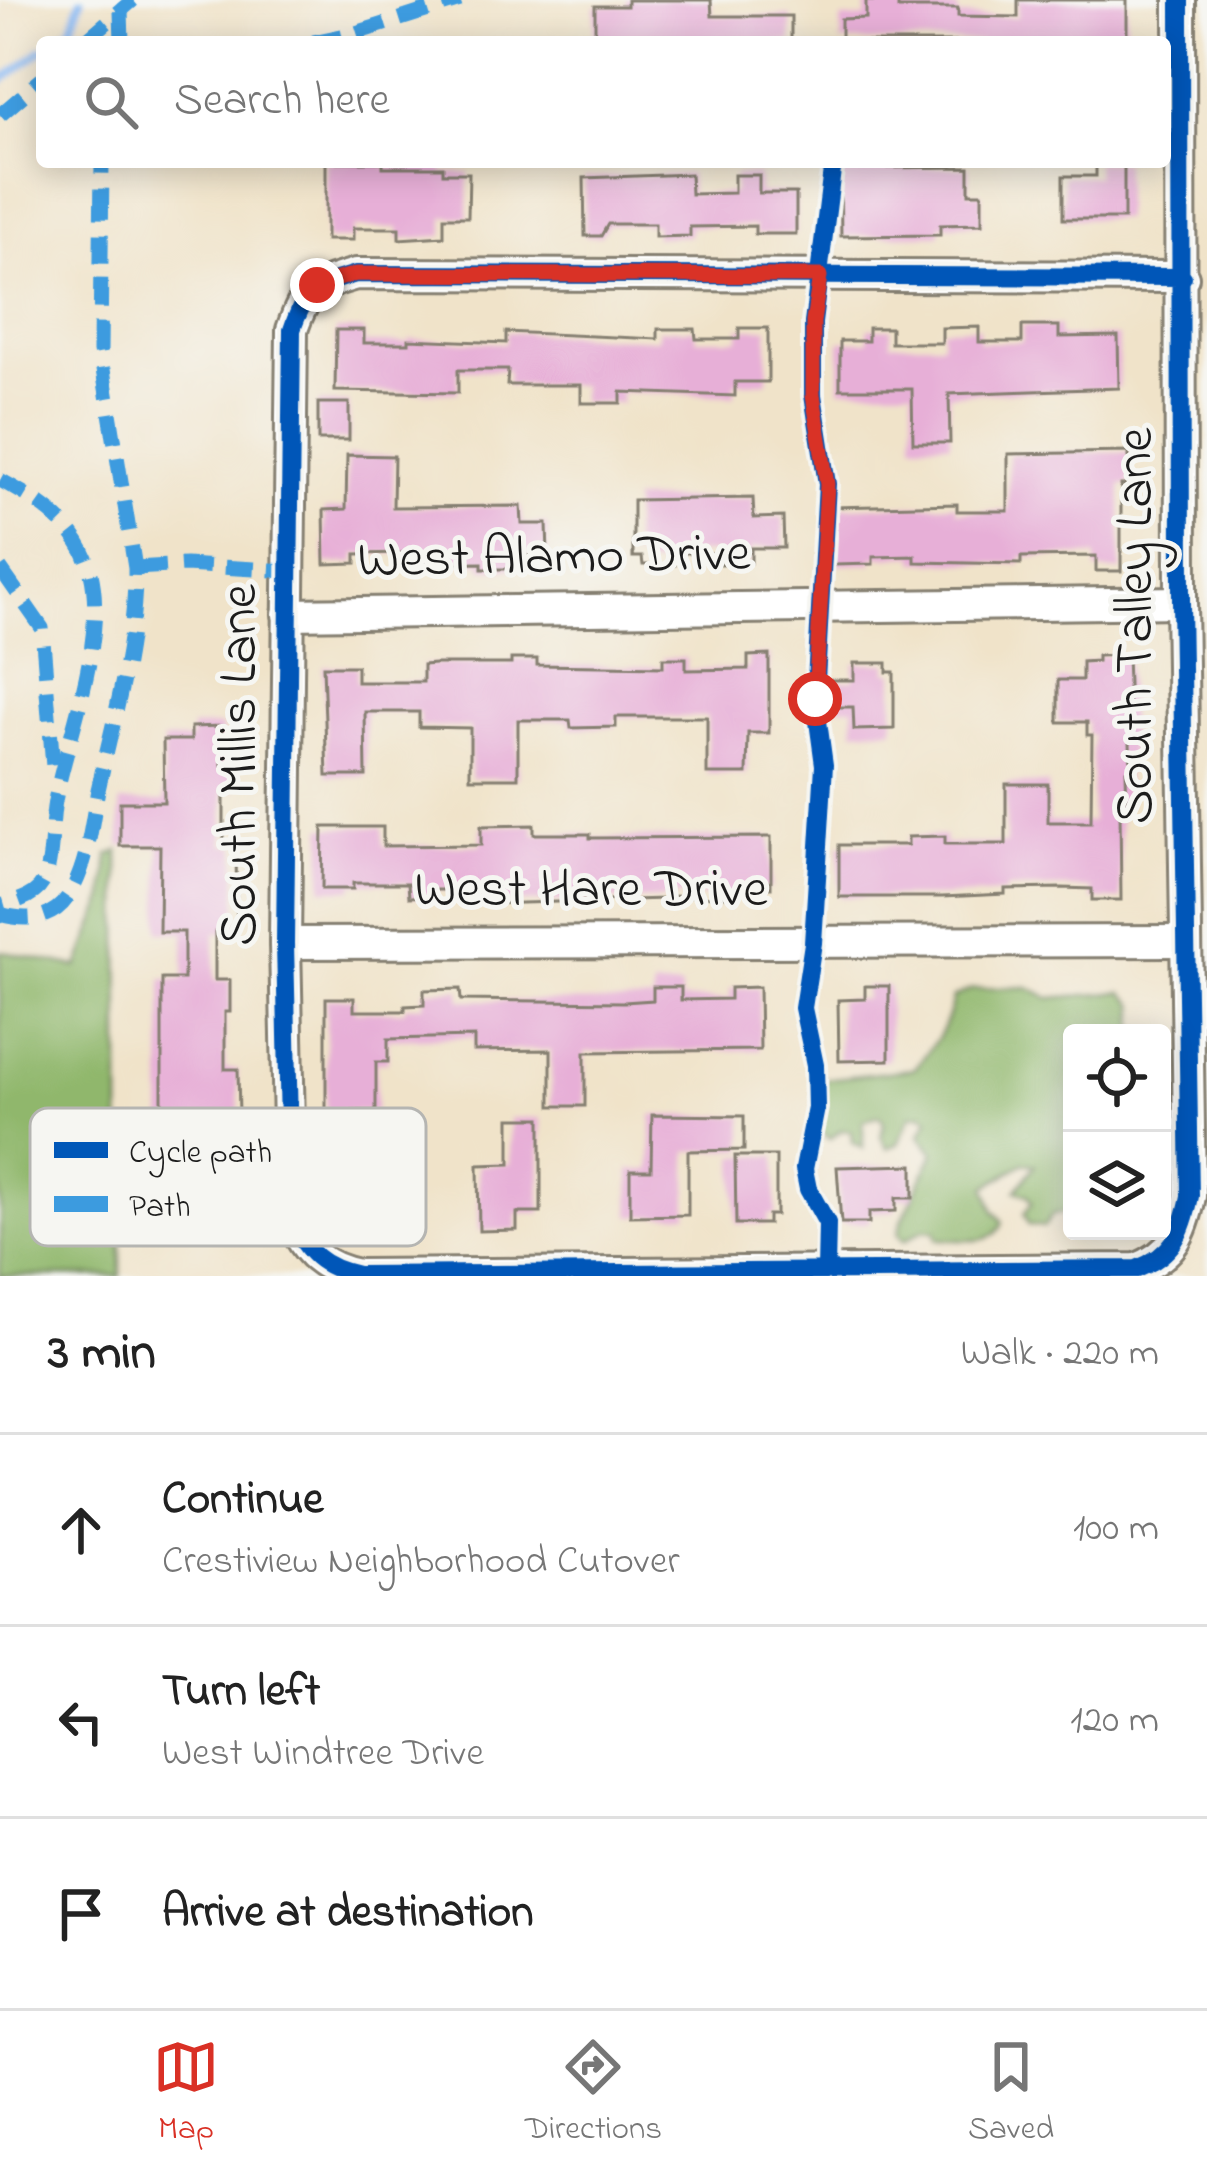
<!DOCTYPE html>
<meta charset="utf-8">
<style>
body{margin:0;font-family:"Indie Flower",sans-serif;background:#f2f2f2;color:#222}
.controls{position:absolute;right:36px;bottom:36px;display:grid;overflow:hidden;border-radius:12px;box-shadow:0 6px 30px #0003}
.controls button{width:108px;height:108px;display:grid;place-items:center;padding:0;border:0;border-bottom:3px solid #e0e0e0;background:#fff;color:#222;font:60px sans-serif}
.stop{position:absolute;width:36px;height:36px;margin:-27px;border:9px solid #d93025;border-radius:50%;background:#fff}
.stop.end{background:#d93025;border-color:#fff;box-shadow:0 3px 12px #0008}
.list{margin:0;padding:0;list-style:none}
h2{display:flex;justify-content:space-between;align-items:center;height:156px;margin:0;padding:0 48px;font-size:51px}
h2 small{font-size:39px;font-weight:400;color:#767676}
.list li{display:grid;grid-template-columns:78px 1fr auto;gap:36px;align-items:center;box-sizing:border-box;height:192px;padding:0 48px;border-top:3px solid #e0e0e0}
.list b{display:block;font-size:45px;white-space:nowrap}
.list p{margin:0;font-size:39px;white-space:nowrap;color:#767676}
.list em{font-size:39px;font-style:normal;color:#767676}
.icon{flex:none;width:66px;height:66px;fill:none;stroke:currentColor;stroke-width:2;stroke-linecap:round;stroke-linejoin:round}
.map{position:relative;flex:none;width:1207px;height:1276px;overflow:hidden}
.search{position:absolute;background:#fff;box-shadow:0 6px 30px #0003;left:36px;right:36px;top:36px;height:132px;display:flex;align-items:center;gap:30px;box-sizing:border-box;padding:0 42px;border-radius:12px;color:#767676;font-size:45px}
.sheet{height:732px;background:#fff}
nav{display:flex;justify-content:space-around;align-items:center;box-sizing:border-box;height:168px;border-top:3px solid #e0e0e0;background:#fff;font-size:33px;color:#767676}
nav a{display:grid;justify-items:center;gap:6px}
nav .on{color:#d93025}
.map>svg:first-child{display:block}
.forest{fill:#90b76c;stroke:#566a44;stroke-width:3}
.lines{fill:none;stroke-linecap:round;stroke-linejoin:round}
.stream{stroke:#87b8f3;stroke-width:8}
.building{fill:#e7afd7}
.minor-casing{stroke:#868072;stroke-width:36}
.minor{stroke:#fff;stroke-width:30}
.quiet{stroke:#3c9bdf;stroke-width:15;stroke-dasharray:30 15;stroke-linecap:butt}
.cycleway-casing{stroke:#f6f6f2;stroke-width:26}
.cycleway{stroke:#0057b8;stroke-width:18}
.route{stroke:#d93025;stroke-width:15}
.labels{text-anchor:middle;dominant-baseline:central;stroke-width:10;stroke-linejoin:round;paint-order:stroke}
.street-label{font-size:54px;fill:#1c1c1c;stroke:#f6f6f2}
.key{fill:#f6f6f2;stroke:#b5b5b2;stroke-width:3}
.key-label{font-size:33px;fill:#1c1c1c}
</style>
<div class="map">
<svg width="1207" height="1276" viewBox="0 0 1207 1276">
<rect width="100%" height="100%" fill="#f6f6f2"/>
<filter id="ink" filterUnits="userSpaceOnUse"><feTurbulence type="fractalNoise" baseFrequency=".00833" numOctaves="2"/><feDisplacementMap in="SourceGraphic" scale="24" xChannelSelector="R" yChannelSelector="G"/><feConvolveMatrix kernelMatrix="1 2 1 2 8 2 1 2 1" color-interpolation-filters="sRGB"/></filter>
<filter id="wash" filterUnits="userSpaceOnUse"><feTurbulence type="fractalNoise" baseFrequency=".004" numOctaves="4" result="noise"/><feDisplacementMap in="SourceGraphic" scale="48" xChannelSelector="R" yChannelSelector="G"/><feGaussianBlur stdDeviation="2.7" result="paint"/><feColorMatrix in="noise" values="0 0 0 0 0 0 0 0 0 0 0 0 0 0 0 0 0 1.4 0 .05"/><feComposite in="paint" operator="in"/></filter>
<g filter="url(#wash)">
<rect width="100%" height="100%" fill="#f0e3c9"/>
<!-- forest -->
<g class="forest">
<path d="M 119,851 L 121,1276 L 0,1276 L 0,951 L 78,967 L 105,897 L 109,855 Z"/>
<path d="M 1029,987 L 1049,998 L 1123,992 L 1136,1005 L 1135,1033 L 1072,1033 L 1072,1212 L 1053,1214 L 1044,1227 L 1029,1225 L 1024,1214 L 1032,1202 L 1028,1195 L 1016,1191 L 1035,1165 L 1024,1163 L 986,1187 L 994,1211 L 1003,1222 C 995,1248 960,1239 937,1239 L 935,1231 L 923,1230 L 904,1241 L 898,1234 L 901,1223 L 934,1153 L 920,1135 L 929,1119 L 924,1114 L 911,1115 L 898,1144 L 887,1148 L 881,1137 L 884,1122 L 879,1115 L 863,1121 L 863,1148 L 853,1142 L 852,1131 L 841,1130 L 830,1139 L 818,1129 L 825,1079 L 914,1069 C 932,1047 948,1027 953,997 L 972,989 Z"/>
</g>
<g class="lines">
<!-- stream -->
<g class="stream">
<path d="M 53,42 L 71,29 L 81,0"/>
<path d="M 0,82 L 42,50"/>
</g>
</g>
<g id="blocks">
<!-- building -->
<g class="building">
<path d="M 627,0 L 711,0 L 712,16 L 791,16 L 791,42 L 601,42 L 601,36 L 595,36 L 595,6 L 627,6 Z"/>
<path d="M 1018,0 L 1127,0 L 1127,42 L 841,42 L 841,19 L 866,18 L 866,1 L 898,1 L 898,8 L 958,8 L 958,16 L 1018,17 Z"/>
<path d="M 326,162 L 383,162 L 383,167 L 443,167 L 443,173 L 469,173 L 468,217 L 444,217 L 444,236 L 399,239 L 399,228 L 353,228 L 353,240 L 326,240 Z"/>
<path d="M 840,162 L 879,162 L 879,168 L 969,167 L 969,193 L 982,193 L 982,224 L 940,225 L 940,235 L 841,236 Z"/>
<path d="M 1096,162 L 1124,162 L 1124,219 L 1063,219 L 1063,176 L 1096,176 Z"/>
<path d="M 690,174 L 691,194 L 734,193 L 734,175 L 759,175 L 759,193 L 796,193 L 796,234 L 755,234 L 755,226 L 690,227 L 690,236 L 655,237 L 655,224 L 608,224 L 601,236 L 585,236 L 584,178 Z"/>
<path d="M 1022,326 L 1059,326 L 1059,337 L 1118,336 L 1119,388 L 949,394 L 950,443 L 913,443 L 912,389 L 840,389 L 840,341 L 868,341 L 868,328 L 891,328 L 891,343 L 942,343 L 942,328 L 979,327 L 979,342 L 1022,342 Z"/>
<path d="M 739,328 L 768,328 L 768,382 L 735,382 L 735,396 L 621,392 L 621,403 L 581,403 L 581,385 L 507,385 L 508,370 L 458,370 L 458,393 L 335,391 L 336,330 L 364,330 L 364,343 L 409,343 L 409,339 L 506,343 L 506,332 L 658,339 L 658,329 L 695,329 L 696,339 L 739,339 Z"/>
<rect x="318" y="403" width="31" height="37"/>
<path d="M 1129,452 L 1129,485 L 1121,485 L 1121,571 L 1096,571 L 1096,556 L 1021,557 L 1021,564 L 915,562 L 915,556 L 873,557 L 873,564 L 834,565 L 833,507 L 957,504 L 957,511 L 1008,511 L 1008,454 Z"/>
<path d="M 347,455 L 394,456 L 393,507 L 521,506 L 522,524 L 547,524 L 548,555 L 522,556 L 522,569 L 482,569 L 482,563 L 404,564 L 404,553 L 356,554 L 356,563 L 325,564 L 324,510 L 346,509 Z"/>
<path d="M 753,498 L 754,518 L 783,517 L 784,548 L 751,548 L 751,563 L 721,564 L 721,553 L 675,553 L 675,565 L 643,565 L 642,557 L 633,557 L 633,500 Z"/>
<path d="M 769,655 L 769,733 L 748,733 L 747,774 L 707,774 L 707,717 L 616,717 L 616,727 L 571,728 L 570,720 L 518,720 L 518,778 L 470,778 L 470,728 L 419,727 L 419,712 L 365,712 L 366,776 L 327,776 L 323,666 L 357,666 L 357,682 L 423,682 L 423,665 L 435,664 L 511,664 L 511,659 L 537,659 L 537,665 L 663,667 L 663,658 L 686,658 L 686,670 L 748,669 L 748,656 Z"/>
<path d="M 1127,655 L 1131,771 L 1126,771 L 1127,808 L 1120,809 L 1121,900 L 1092,900 L 1092,889 L 1062,888 L 1005,889 L 1005,894 L 942,897 L 839,897 L 839,845 L 908,845 L 908,837 L 945,836 L 945,844 L 1006,844 L 1006,784 L 1048,784 L 1048,822 L 1091,822 L 1092,735 L 1087,735 L 1087,722 L 1058,722 L 1058,680 L 1082,680 L 1082,662 L 1097,661 L 1097,656 Z"/>
<path d="M 854,663 L 887,663 L 887,672 L 894,672 L 894,729 L 854,730 L 853,707 L 829,707 L 829,680 L 854,680 Z"/>
<path d="M 222,726 L 222,765 L 236,765 L 236,790 L 224,790 L 224,845 L 236,845 L 237,933 L 215,932 L 215,980 L 230,980 L 230,1012 L 225,1012 L 225,1069 L 238,1069 L 240,1164 L 228,1164 L 228,1206 L 241,1206 L 241,1231 L 179,1232 L 178,1164 L 162,1164 L 162,979 L 184,979 L 184,932 L 159,932 L 160,846 L 120,846 L 120,802 L 164,802 L 163,740 L 191,740 L 191,727 Z"/>
<path d="M 534,825 L 534,834 L 590,834 L 590,838 L 771,837 L 771,888 L 738,887 L 738,897 L 665,896 L 665,899 L 482,904 L 481,890 L 433,890 L 433,896 L 409,897 L 408,883 L 353,883 L 353,889 L 322,889 L 323,827 L 383,827 L 383,846 L 481,845 L 481,826 Z"/>
<path d="M 865,986 L 889,986 L 889,1060 L 839,1061 L 838,1000 L 865,999 Z"/>
<path d="M 653,987 L 681,987 L 681,1000 L 730,999 L 730,988 L 759,987 L 760,1050 L 585,1052 L 585,1106 L 551,1106 L 551,1050 L 474,1051 L 474,1037 L 388,1039 L 388,1062 L 376,1062 L 376,1111 L 326,1111 L 326,998 L 354,998 L 354,1011 L 405,1011 L 405,1006 L 424,1005 L 424,990 L 460,989 L 461,1000 L 624,1002 L 653,1000 Z"/>
<path d="M 652,1115 L 744,1116 L 744,1150 L 688,1151 L 688,1215 L 630,1216 L 630,1170 L 651,1170 Z"/>
<path d="M 510,1118 L 541,1118 L 541,1213 L 517,1213 L 517,1230 L 479,1231 L 478,1165 L 510,1164 Z"/>
<path d="M 735,1156 L 776,1156 L 776,1215 L 768,1215 L 768,1224 L 736,1224 Z"/>
<path d="M 913,1165 L 913,1198 L 896,1198 L 896,1211 L 869,1212 L 869,1223 L 841,1223 L 837,1167 Z"/>
</g>
</g>
</g>
<g filter="url(#ink)">
<use href="#blocks" fill-opacity="0" stroke="#868072" stroke-width="3"/>
<g class="lines">
<!-- minor casing -->
<g class="minor-casing">
<g id="minor">
<path d="M 1180,0 L 1181,602 L 1190,1196 C 1183,1232 1173,1255 1137,1269 L 358,1275 C 321,1267 307,1253 291,1219 L 285,943 L 292,330 C 306,288 315,286 356,274 L 1183,277"/>
<path d="M 288,614 L 1181,602"/>
<path d="M 285,943 L 1185,941"/>
</g>
</g>
<!-- minor -->
<use href="#minor" class="minor"/>
<!-- quiet -->
<g class="quiet">
<path d="M 121,11 L 122,42"/>
<path d="M 84,42 L 133,0"/>
<path d="M 313,42 L 356,33 L 460,0"/>
<path d="M 0,115 L 42,79"/>
<path d="M 0,480 C 33,498 65,517 83,551 C 116,617 70,727 56,796 C 50,822 54,853 45,878 C 38,897 17,901 0,906"/>
<path d="M 0,568 L 42,628 L 54,779"/>
<path d="M 135,568 L 186,565 L 289,571"/>
<path d="M 0,914 C 24,921 51,921 67,898 C 88,868 91,824 98,790 C 114,717 136,643 135,568 L 100,351 L 102,162"/>
</g>
<!-- cycleway casing -->
<g class="cycleway-casing">
<g id="cycleway">
<path d="M 1180,0 L 1181,602 L 1190,1196 C 1183,1232 1173,1255 1137,1269 L 358,1275 C 321,1267 307,1253 291,1219 L 285,943 L 292,330 C 306,288 315,286 356,274 L 1183,277"/>
<path d="M 826,1271 L 827,1223 L 808,1189 L 804,1169 L 816,1108 L 815,1065 L 803,1008 L 813,943 L 824,765 L 815,699 L 827,484 L 813,395 L 813,323 L 833,162"/>
</g>
</g>
<!-- cycleway -->
<use href="#cycleway" class="cycleway"/>
</g>
</g>
<g class="lines" filter="url(#ink)">
<!-- route -->
<path class="route" d="M 317,285 L 356,274 L 820,276 L 813,322 L 813,395 L 827,484 L 815,699"/>
</g>
<g class="labels">
<!-- street labels -->
<g class="street-label">
<text transform="translate(554 559) rotate(-1)">West Alamo Drive</text>
<text transform="translate(1138 626) rotate(-90)">South Talley Lane</text>
<text transform="translate(242 765) rotate(-90)">South Millis Lane</text>
<text x="591" y="892">West Hare Drive</text>
</g>
</g>
<!-- legend -->
<rect x="30" y="1108" width="396" height="138" rx="18" class="key"/>
<rect x="54" y="1142" width="54" height="16" fill="#0057b8"/>
<rect x="54" y="1196" width="54" height="16" fill="#3c9bdf"/>
<g class="key-label">
<text x="129" y="1162">Cycle path</text>
<text x="129" y="1216">Path</text>
</g>
</svg>
<div class="controls">
<button><svg class="icon" aria-label="locate" viewBox="0 0 24 24"><circle cx="12" cy="12" r="6"/><path d="M12 2v4M12 18v4M2 12h4M18 12h4"/></svg></button>
<button><svg class="icon" aria-label="layers" viewBox="0 0 24 24"><path d="M12 4l9 5-9 5-9-5zM3 14l9 5 9-5"/></svg></button>
</div>
<div class="stop" style="left:815px;top:699px"></div>
<div class="stop end" style="left:317px;top:285px"></div>
<div class="search"><svg class="icon" aria-label="search" viewBox="0 0 24 24"><circle cx="10" cy="10" r="6"/><path d="M15 15l6 6"/></svg>Search here</div>
</div>
<section class="sheet">
<h2>3 min<small>Walk · 220 m</small></h2>
<ul class="list">
<li><svg class="icon" aria-label="ahead" viewBox="0 0 24 24"><path d="M12 20V5M6 11l6-6 6 6"/></svg><div><b>Continue</b><p>Crestiview Neighborhood Cutover</p></div><em>100 m</em></li>
<li><svg class="icon" aria-label="left" viewBox="0 0 24 24"><path d="M17 20v-9H6M10 6l-5 5 5 5"/></svg><div><b>Turn left</b><p>West Windtree Drive</p></div><em>120 m</em></li>
<li><svg class="icon" aria-label="arrive" viewBox="0 0 24 24"><path d="M6 21V4h12l-3 4 3 4H6"/></svg><div><b>Arrive at destination</b></div></li>
</ul>
</section>
<nav>
<a class="on"><svg class="icon" aria-label="map" viewBox="0 0 24 24"><path d="M3 6l6-2 6 2 6-2v14l-6 2-6-2-6 2zM9 4v14M15 6v14"/></svg>Map</a>
<a><svg class="icon" aria-label="directions" viewBox="0 0 24 24"><path d="M12 3l9 9-9 9-9-9zM9 14v-3h6M13 9l2 2-2 2"/></svg>Directions</a>
<a><svg class="icon" aria-label="saved" viewBox="0 0 24 24"><path d="M7 4h10v16l-5-4-5 4z"/></svg>Saved</a>
</nav>
